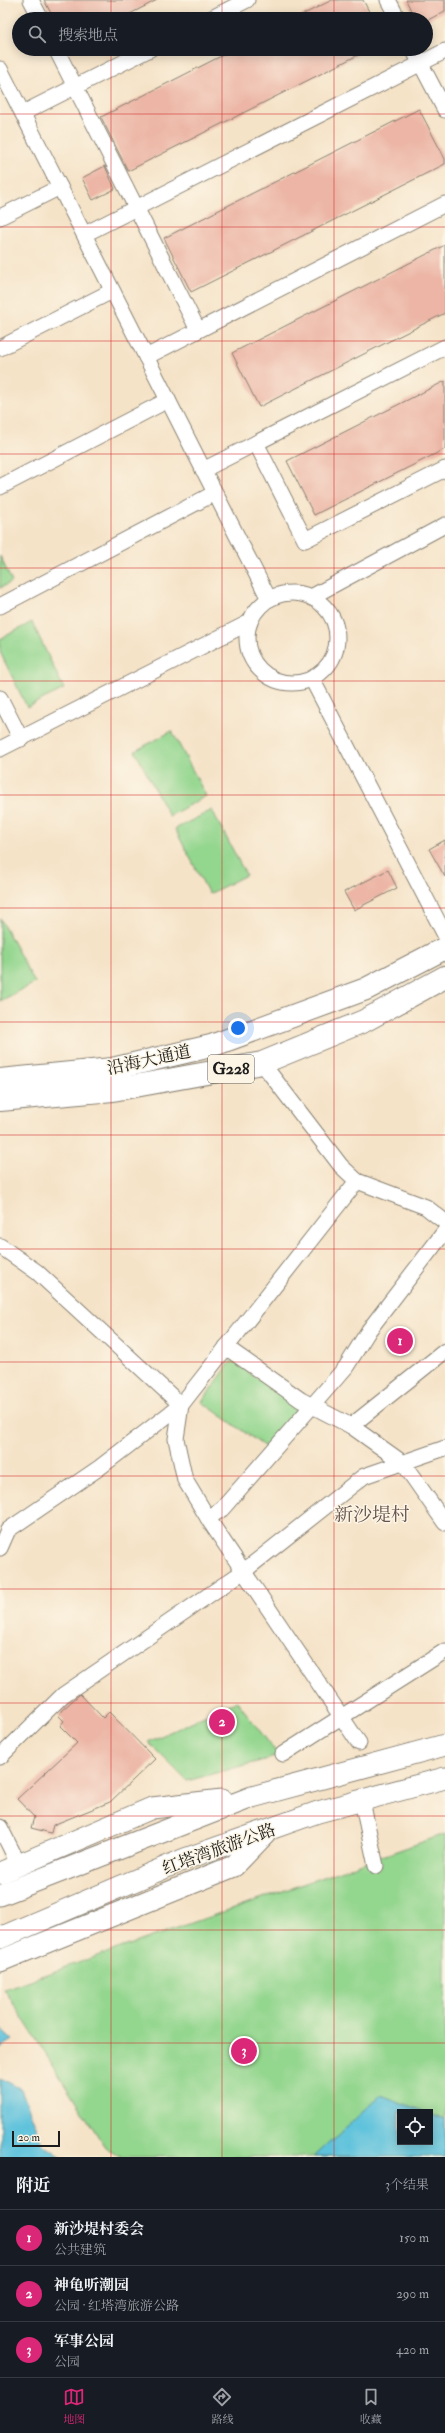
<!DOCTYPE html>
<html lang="zh">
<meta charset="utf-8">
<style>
body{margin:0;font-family:"IM FELL Double Pica","Noto Serif SC",serif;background:#242831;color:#f1f3f6}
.controls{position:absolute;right:12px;bottom:12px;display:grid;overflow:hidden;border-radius:0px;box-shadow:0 2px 10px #0003}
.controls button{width:36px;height:36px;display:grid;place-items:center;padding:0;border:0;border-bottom:1px solid #363941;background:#171b24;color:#f1f3f6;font:20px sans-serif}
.scale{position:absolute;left:12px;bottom:10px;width:48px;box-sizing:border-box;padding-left:4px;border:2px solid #1c1c1c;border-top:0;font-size:11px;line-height:14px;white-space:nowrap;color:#1c1c1c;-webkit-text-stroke:3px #fcf5e5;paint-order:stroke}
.you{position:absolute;left:238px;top:1028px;width:14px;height:14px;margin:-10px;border:3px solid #fff;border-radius:50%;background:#1a73e8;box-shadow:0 0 0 6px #1a73e833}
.badge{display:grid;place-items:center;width:26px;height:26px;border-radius:50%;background:#db2777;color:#fff;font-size:13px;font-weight:700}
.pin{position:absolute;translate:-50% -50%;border:2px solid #fff;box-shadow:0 1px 4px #0006}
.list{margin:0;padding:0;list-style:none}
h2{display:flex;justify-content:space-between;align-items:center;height:52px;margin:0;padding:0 16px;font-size:17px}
h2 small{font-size:13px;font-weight:400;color:#9ea1a6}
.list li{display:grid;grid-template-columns:26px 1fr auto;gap:12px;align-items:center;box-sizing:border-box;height:56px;padding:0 16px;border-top:1px solid #363941}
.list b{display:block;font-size:15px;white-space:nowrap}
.list p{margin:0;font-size:13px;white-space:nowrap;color:#9ea1a6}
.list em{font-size:13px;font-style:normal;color:#9ea1a6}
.icon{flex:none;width:22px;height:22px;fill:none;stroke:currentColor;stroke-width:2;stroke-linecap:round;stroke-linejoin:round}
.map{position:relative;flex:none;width:445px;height:2157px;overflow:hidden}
.search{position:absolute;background:#171b24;box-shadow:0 2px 10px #0003;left:12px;right:12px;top:12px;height:44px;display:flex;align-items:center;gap:10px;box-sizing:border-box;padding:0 14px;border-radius:22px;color:#9ea1a6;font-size:15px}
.sheet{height:220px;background:#171b24}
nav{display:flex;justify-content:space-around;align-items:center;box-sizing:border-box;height:56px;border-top:1px solid #363941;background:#171b24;font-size:11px;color:#9ea1a6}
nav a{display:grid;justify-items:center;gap:2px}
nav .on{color:#db2777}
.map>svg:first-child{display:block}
.green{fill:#93d68e;stroke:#587955}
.water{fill:#5ec2dc;stroke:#3d6f7c}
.building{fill:#ecb5a5}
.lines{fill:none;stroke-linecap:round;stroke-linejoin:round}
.minor-casing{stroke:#888072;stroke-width:17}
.secondary-casing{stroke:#888072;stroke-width:23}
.trunk-casing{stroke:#888072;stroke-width:24}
.minor{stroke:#fff;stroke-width:15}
.secondary{stroke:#fff;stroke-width:21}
.trunk{stroke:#fff;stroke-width:22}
.grid{fill:none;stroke:#d62828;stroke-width:1;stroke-opacity:0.55}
.labels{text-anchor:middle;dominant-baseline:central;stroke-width:3;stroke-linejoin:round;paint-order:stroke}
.shield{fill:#fcf5e5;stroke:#5f5d58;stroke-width:1}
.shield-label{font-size:16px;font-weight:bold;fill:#1c1c1c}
.street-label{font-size:17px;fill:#1c1c1c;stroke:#fcf5e5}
.quarter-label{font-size:19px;fill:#65524c;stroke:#fcf5e5}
</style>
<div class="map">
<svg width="445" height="2157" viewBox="0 0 445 2157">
<rect width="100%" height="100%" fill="#fcf5e5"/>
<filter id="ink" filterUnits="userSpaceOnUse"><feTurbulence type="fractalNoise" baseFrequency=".025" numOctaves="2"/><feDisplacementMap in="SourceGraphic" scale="8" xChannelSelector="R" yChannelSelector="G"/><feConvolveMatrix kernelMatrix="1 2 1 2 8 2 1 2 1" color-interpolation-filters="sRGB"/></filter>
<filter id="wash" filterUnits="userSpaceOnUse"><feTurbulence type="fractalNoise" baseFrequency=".012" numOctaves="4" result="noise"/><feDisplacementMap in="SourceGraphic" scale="16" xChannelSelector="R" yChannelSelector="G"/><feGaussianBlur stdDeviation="0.9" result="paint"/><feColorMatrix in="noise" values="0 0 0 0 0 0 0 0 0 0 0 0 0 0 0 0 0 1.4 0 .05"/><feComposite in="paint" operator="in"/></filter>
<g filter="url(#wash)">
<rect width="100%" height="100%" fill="#f5e3c8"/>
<!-- green -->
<g class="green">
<path d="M 0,556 L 12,582 L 0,588 Z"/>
<path d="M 32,622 L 64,689 L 27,707 L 0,652 L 0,639 Z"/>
<path d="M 172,731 L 206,796 L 169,816 L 135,751 Z"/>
<path d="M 212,810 L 246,875 L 209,894 L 175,829 Z"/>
<path d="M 0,918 L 35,983 L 0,1001 Z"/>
<path d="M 232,1360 L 298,1408 L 268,1449 L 202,1402 Z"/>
<path d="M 237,1701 L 279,1756 L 187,1781 L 148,1742 Z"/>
<path d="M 445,1834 L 445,2140 L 430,2134 L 430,2112 L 400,2112 L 357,2157 L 122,2157 L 105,2147 L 4,1989 Z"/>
</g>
<!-- water -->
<g class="water">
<path d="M 0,2028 L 13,2040 L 0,2048 Z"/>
<path d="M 0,2078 L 21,2089 L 43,2145 L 61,2157 L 0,2157 Z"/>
<path d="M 381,2095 L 425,2112 L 400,2112 L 400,2142 L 430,2142 L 430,2114 L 445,2120 L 445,2157 L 314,2157 Z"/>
</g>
<g id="blocks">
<!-- building -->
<g class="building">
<path d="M 44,0 L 157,0 L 120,19 L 54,19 Z"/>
<path d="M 332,0 L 363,0 L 373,19 L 294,19 Z"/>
<path d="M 406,0 L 445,0 L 445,11 L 426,21 L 426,19 L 415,19 Z"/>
<path d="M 235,49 L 370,49 L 128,171 L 101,117 Z"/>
<path d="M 419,109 L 445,159 L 445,164 L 191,292 L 164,238 Z"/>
<path d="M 105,166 L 115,189 L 93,200 L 82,178 Z"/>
<path d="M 445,245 L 445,313 L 259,407 L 232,353 Z"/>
<path d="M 445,381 L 445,449 L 314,515 L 287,461 Z"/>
<path d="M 445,840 L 445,877 L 429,849 Z"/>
<path d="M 388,870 L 397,888 L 354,910 L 344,892 Z"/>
<path d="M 80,1694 L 103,1718 L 109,1712 L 155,1759 L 110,1802 L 53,1825 L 51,1833 L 31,1828 L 34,1817 L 17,1799 L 77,1743 L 60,1726 L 64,1721 L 59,1716 L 61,1711 Z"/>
</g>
</g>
</g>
<g filter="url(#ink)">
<use href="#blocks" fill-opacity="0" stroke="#888072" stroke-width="1"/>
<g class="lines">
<!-- minor casing -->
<g class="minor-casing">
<g id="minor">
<path d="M 31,0 L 41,19"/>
<path d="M 388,0 L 398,19"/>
<path d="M 210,19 L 247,0"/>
<path d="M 56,49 L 198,330"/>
<path d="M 413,49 L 445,110"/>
<path d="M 0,69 L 269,599"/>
<path d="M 23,113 L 150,49"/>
<path d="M 0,217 L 60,187"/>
<path d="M 85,234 L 445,51"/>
<path d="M 0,348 L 112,291"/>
<path d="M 146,357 L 445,204"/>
<path d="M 256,443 L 305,540 L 445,469"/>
<path d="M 203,470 L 445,347"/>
<path d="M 0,487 L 168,400"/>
<circle cx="292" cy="638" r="45"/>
<path d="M 311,597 L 445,525"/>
<path d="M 0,606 L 215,493"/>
<path d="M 312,679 L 445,935"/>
<path d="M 0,698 L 21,739"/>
<path d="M 0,749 L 250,622"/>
<path d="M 262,1063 L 341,1166 L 357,1181 L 426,1207 L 445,1222"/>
<path d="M 0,1246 L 37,1272 L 181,1405 L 176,1439 L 185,1480 L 211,1523 L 359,1743"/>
<path d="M 226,1347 L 301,1400 L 351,1426 L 403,1463 L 445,1523"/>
<path d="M 351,1426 L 445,1351"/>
<path d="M 208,1518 L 222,1509 L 346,1367 L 369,1330 L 445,1231"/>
<path d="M 0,1548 L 8,1530 L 99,1468 L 181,1405 L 357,1181"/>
<path d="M 283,1754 L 445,1651"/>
<path d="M 0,1757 L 63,1695 L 244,1571 L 364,1476 L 445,1448"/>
<path d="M 362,1801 L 376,1866"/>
<path d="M 0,1827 L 19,1865"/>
</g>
</g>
<!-- secondary casing -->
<g class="secondary-casing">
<g id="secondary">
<path d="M 0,1873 L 152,1808 L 222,1800"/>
<path d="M 0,1895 L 252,1797 L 445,1745"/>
<path d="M 0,1938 L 185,1859 L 318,1812 L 445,1778"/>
<path d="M 0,1961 L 234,1866 L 265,1834"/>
</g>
</g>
<!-- trunk casing -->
<g class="trunk-casing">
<g id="trunk">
<path d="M 0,1080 L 112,1069 L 211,1046 L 366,989 L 445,948"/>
<path d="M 0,1100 L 113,1090 L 262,1063 L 364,1021 L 445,977"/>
</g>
</g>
<!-- minor -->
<use href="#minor" class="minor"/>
<!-- secondary -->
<use href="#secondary" class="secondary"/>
<!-- trunk -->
<use href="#trunk" class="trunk"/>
</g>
</g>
<!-- grid -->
<path class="grid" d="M 111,0 L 111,19M 222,0 L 222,19M 334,0 L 334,19M 111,49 L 111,2157M 222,49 L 222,2157M 334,49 L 334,2157M 0,114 L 445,114M 0,227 L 445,227M 0,341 L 445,341M 0,454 L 445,454M 0,568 L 445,568M 0,681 L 445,681M 0,795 L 445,795M 0,908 L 445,908M 0,1022 L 445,1022M 0,1135 L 445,1135M 0,1249 L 445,1249M 0,1362 L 445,1362M 0,1476 L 445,1476M 0,1589 L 445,1589M 0,1703 L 445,1703M 0,1816 L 445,1816M 0,1930 L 445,1930M 0,2043 L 445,2043"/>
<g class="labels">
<!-- shield labels -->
<rect class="shield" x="208" y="1055" width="46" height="28" rx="3"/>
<g class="shield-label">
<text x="231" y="1069">G228</text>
</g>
<!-- street labels -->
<g class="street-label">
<text transform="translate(149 1060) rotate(-12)">沿海大通道</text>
<text transform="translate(219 1849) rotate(-20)">红塔湾旅游公路</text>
</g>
<!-- quarter labels -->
<g class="quarter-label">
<text x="372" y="1515">新沙堤村</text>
</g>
</g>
</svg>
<div class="controls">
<button><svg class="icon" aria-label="locate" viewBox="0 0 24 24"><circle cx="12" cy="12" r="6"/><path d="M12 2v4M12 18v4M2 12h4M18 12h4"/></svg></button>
</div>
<div class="scale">20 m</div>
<div class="you"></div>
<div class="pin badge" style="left:400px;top:1341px">1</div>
<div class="pin badge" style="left:222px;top:1722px">2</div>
<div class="pin badge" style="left:244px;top:2051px">3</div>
<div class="search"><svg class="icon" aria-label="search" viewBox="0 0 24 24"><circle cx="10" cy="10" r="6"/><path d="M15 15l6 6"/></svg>搜索地点</div>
</div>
<section class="sheet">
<h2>附近<small>3个结果</small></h2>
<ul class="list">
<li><span class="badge">1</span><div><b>新沙堤村委会</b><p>公共建筑</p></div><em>150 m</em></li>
<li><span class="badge">2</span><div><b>神龟听潮园</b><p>公园 · 红塔湾旅游公路</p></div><em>290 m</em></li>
<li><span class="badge">3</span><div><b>军事公园</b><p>公园</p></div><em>420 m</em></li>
</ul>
</section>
<nav>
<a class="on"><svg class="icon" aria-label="map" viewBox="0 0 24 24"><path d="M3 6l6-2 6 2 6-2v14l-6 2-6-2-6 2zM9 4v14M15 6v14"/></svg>地图</a>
<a><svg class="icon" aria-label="directions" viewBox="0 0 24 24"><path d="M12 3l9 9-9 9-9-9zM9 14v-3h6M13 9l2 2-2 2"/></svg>路线</a>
<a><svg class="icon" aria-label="saved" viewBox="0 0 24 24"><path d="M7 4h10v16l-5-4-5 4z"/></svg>收藏</a>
</nav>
